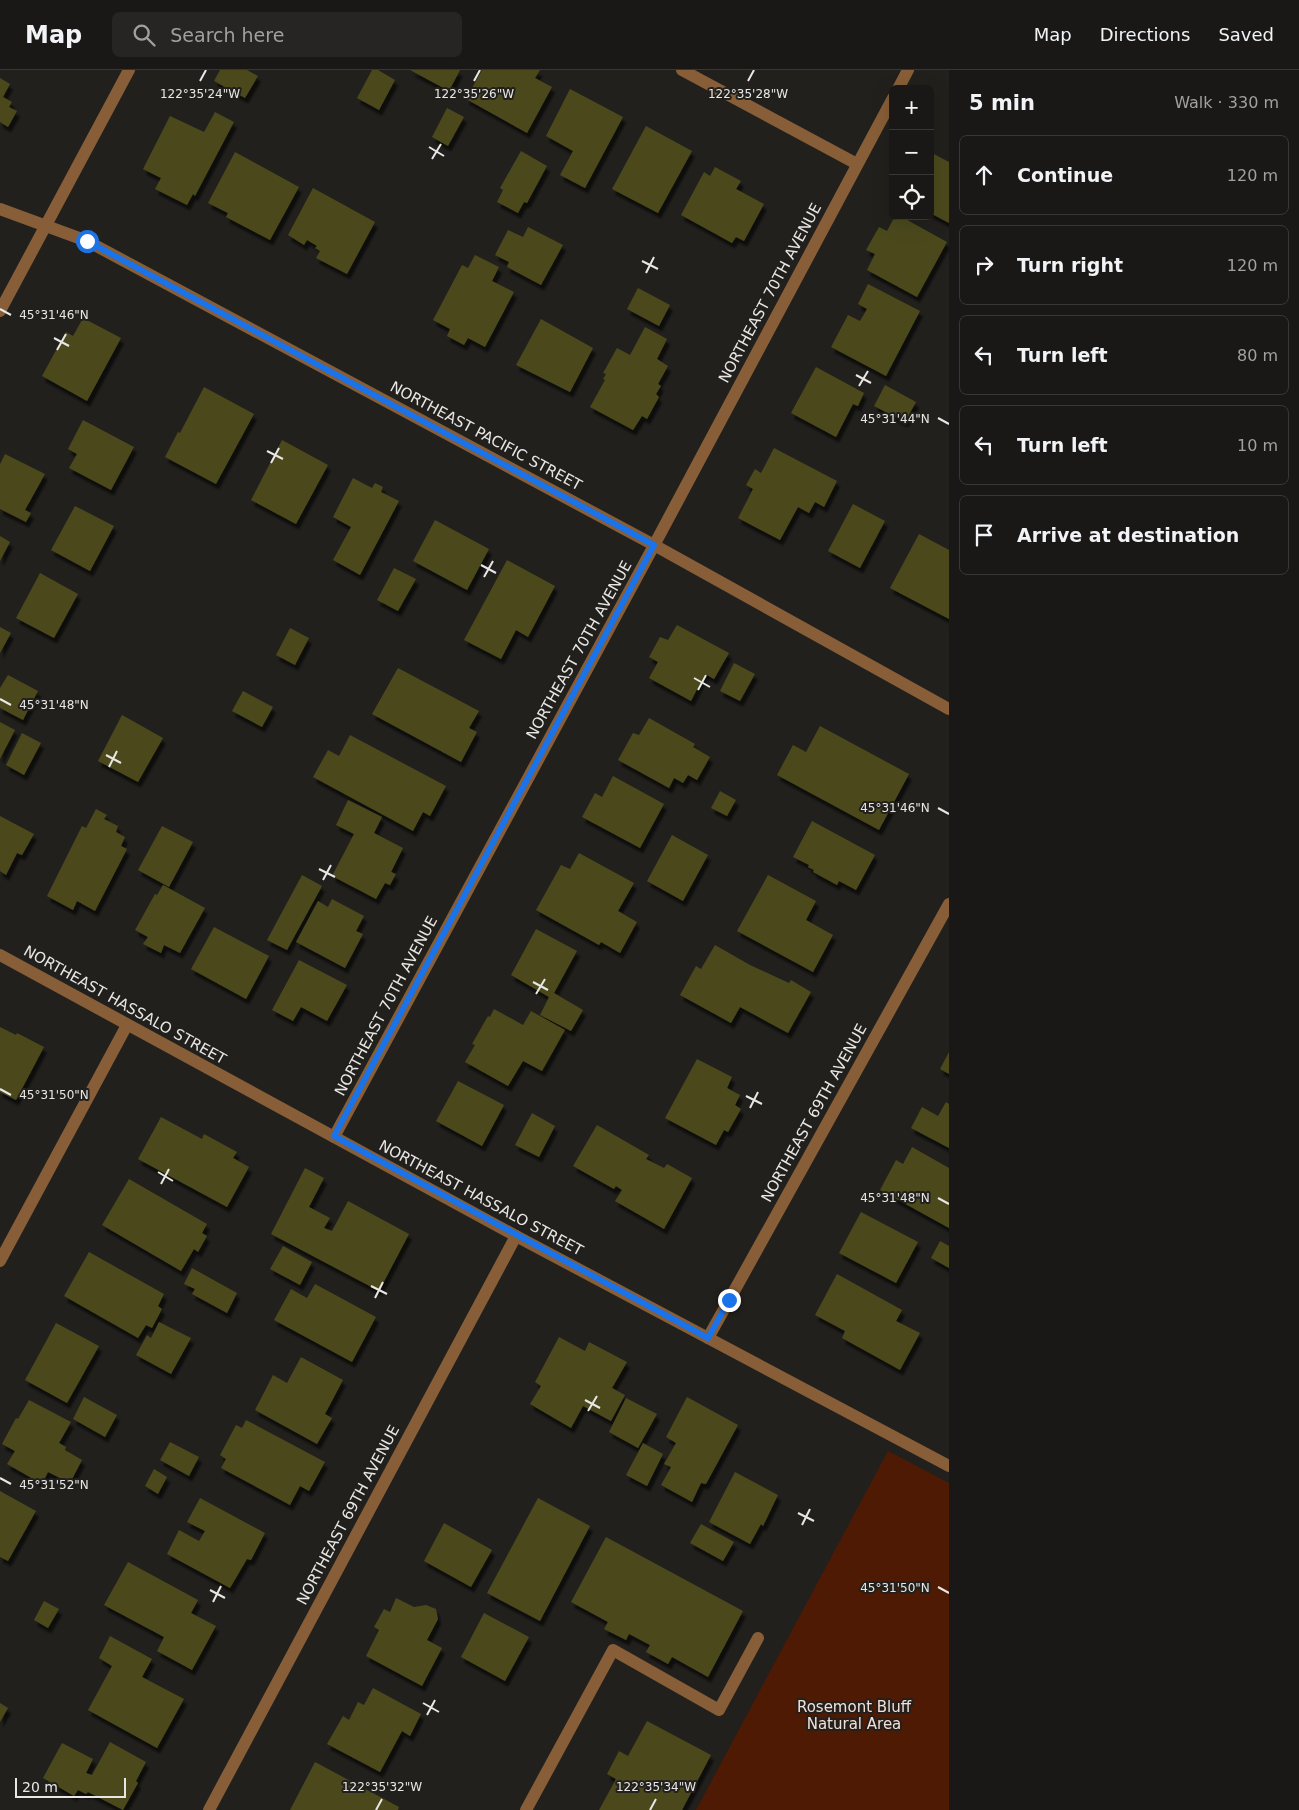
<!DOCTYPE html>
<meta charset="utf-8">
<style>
body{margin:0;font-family:"DejaVu Sans",sans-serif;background:#262523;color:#f1f3f6}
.controls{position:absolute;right:15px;top:15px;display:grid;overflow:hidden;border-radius:8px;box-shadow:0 5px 20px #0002}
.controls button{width:45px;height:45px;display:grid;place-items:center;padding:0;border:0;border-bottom:1px solid #373735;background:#191816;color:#f1f3f6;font:25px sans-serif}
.scale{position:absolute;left:15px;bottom:12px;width:111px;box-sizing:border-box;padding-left:5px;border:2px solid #e8e7e5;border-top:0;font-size:14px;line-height:18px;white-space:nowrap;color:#e8e7e5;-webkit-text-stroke:4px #21201d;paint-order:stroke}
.stop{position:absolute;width:15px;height:15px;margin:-11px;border:4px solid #1a73e8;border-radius:50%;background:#fff}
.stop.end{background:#1a73e8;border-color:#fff;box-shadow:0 1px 5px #0008}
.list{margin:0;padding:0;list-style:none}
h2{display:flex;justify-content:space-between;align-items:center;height:65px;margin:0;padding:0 20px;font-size:21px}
h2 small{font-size:16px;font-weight:400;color:#9fa0a1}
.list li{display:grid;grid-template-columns:32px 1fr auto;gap:15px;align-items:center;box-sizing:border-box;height:80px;margin:0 10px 10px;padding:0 10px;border:1px solid #373735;border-radius:8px}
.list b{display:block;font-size:19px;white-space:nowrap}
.list em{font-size:16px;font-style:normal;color:#9fa0a1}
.icon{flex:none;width:28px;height:28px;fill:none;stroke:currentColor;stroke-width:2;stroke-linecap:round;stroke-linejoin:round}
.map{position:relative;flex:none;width:949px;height:1740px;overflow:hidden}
header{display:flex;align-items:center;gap:30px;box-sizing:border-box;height:70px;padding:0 25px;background:#191816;border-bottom:1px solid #373735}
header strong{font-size:24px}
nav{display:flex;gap:28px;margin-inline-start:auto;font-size:18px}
.search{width:350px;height:45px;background:#262523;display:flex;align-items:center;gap:12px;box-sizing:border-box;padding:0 18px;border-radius:8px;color:#9fa0a1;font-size:19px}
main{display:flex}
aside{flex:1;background:#191816}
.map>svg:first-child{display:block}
.green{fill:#4f1a03}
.building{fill:#4b491b;filter:url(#shadow)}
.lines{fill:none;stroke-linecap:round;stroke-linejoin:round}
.lane{stroke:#875e37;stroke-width:12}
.street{stroke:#875e37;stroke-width:12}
.route{stroke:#1a73e8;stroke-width:6}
.ticks{fill:none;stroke:#e8e7e5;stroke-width:2}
.labels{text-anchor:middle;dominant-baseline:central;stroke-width:4;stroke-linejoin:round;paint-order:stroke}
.street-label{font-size:15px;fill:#e8e7e5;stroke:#21201d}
.park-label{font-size:15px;fill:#f5ded5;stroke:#21201d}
.ticks-label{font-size:12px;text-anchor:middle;fill:#e8e7e5;stroke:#21201d;stroke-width:4;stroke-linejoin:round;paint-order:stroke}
</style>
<header>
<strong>Map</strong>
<div class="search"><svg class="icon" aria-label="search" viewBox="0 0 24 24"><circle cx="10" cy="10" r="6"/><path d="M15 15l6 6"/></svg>Search here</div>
<nav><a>Map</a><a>Directions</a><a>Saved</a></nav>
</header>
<main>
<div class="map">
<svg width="949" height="1740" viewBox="0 0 949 1740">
<defs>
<filter id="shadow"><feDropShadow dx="3" dy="5.5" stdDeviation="1" flood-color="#0009"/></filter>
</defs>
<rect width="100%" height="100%" fill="#21201d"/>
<!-- green -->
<path class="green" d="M 888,1381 L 949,1413 L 949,1740 L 696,1740 Z"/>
<!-- building -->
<g class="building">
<path d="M 220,0 L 247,0 L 258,6 L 245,28 L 214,11 Z"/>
<path d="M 372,0 L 378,0 L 395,10 L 379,40 L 357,28 Z"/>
<path d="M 410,0 L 460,0 L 449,21 Z"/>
<path d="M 482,0 L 540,0 L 535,8 L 552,17 L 527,63 L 466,29 Z"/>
<path d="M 0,8 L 10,14 L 3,27 L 12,32 L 9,37 L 17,41 L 8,57 L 0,52 Z"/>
<path d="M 570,19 L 623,47 L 585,118 L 560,105 L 573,81 L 546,66 Z"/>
<path d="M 447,38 L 464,47 L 448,76 L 432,67 Z"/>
<path d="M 215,42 L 234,52 L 195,126 L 193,124 L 187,135 L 155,119 L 161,108 L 143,99 L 170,46 L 204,62 Z"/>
<path d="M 646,56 L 692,81 L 658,143 L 612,119 Z"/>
<path d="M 521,81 L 547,96 L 527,133 L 524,132 L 518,143 L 497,132 L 503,120 L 500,118 Z"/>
<path d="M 235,82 L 299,117 L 270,170 L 226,147 L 228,143 L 208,133 Z"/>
<path d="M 930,82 L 949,92 L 949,153 L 930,143 Z"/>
<path d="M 715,97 L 741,111 L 736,119 L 764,134 L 744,171 L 736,167 L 732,173 L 681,145 L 704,102 L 710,106 Z"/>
<path d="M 313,118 L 375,152 L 347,204 L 316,188 L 320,181 L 315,178 L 317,176 L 307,170 L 304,175 L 288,165 Z"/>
<path d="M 895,146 L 900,146 L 947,172 L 917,227 L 867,200 L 875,184 L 866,180 L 879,157 L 887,161 Z"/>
<path d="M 528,157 L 563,175 L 541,215 L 507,197 L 509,192 L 495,185 L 508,160 L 523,167 Z"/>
<path d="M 475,185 L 499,197 L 492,211 L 514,222 L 485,277 L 468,268 L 464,275 L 447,266 L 450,259 L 433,250 L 462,195 L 468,198 Z"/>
<path d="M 868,214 L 920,241 L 886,306 L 831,277 L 848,245 L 860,251 L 867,239 L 858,234 Z"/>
<path d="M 638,218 L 670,235 L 659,256 L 627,239 Z"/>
<path d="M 83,248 L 121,268 L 87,331 L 42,306 L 66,262 L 73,266 Z"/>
<path d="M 541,249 L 593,278 L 570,322 L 516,295 Z"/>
<path d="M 645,257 L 667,269 L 657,289 L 668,296 L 658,314 L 661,316 L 656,324 L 659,327 L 647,349 L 642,346 L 633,360 L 590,337 L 605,310 L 603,309 L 606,304 L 603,303 L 617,278 L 630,285 Z"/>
<path d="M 816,297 L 864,323 L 858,336 L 853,334 L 836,367 L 791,343 Z"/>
<path d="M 885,315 L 916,332 L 905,352 L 874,336 Z"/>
<path d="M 204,317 L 254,344 L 216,414 L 165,387 L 178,362 L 180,363 Z"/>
<path d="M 83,350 L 134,377 L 111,420 L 69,398 L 77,384 L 68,379 Z"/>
<path d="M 282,370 L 328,395 L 296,454 L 251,430 Z"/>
<path d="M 774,378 L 837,411 L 824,437 L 815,432 L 809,443 L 798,437 L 780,470 L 738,448 L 753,419 L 746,415 L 755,399 L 761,403 Z"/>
<path d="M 5,384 L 45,404 L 25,440 L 31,443 L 26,452 L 0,439 L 0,394 Z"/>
<path d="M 353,408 L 372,418 L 375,413 L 383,417 L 381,422 L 399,431 L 360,505 L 333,490 L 351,457 L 333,447 Z"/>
<path d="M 853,434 L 885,451 L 860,498 L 828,481 Z"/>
<path d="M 75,436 L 114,456 L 90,501 L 51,480 Z"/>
<path d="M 435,450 L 489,479 L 467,520 L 413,491 Z"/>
<path d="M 919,464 L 949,480 L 949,549 L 890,518 Z"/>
<path d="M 0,466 L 10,472 L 0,491 Z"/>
<path d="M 507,490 L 555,516 L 528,567 L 516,560 L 501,589 L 464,570 Z"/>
<path d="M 394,498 L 416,509 L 398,541 L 377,530 Z"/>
<path d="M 40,503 L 78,524 L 54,568 L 16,548 Z"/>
<path d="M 677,555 L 729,583 L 714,609 L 705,604 L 691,631 L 649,608 L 658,592 L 649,587 L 660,567 L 668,570 Z"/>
<path d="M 0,557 L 11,563 L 0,583 Z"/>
<path d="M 290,558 L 309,568 L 295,595 L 276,585 Z"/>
<path d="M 734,593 L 755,604 L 740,631 L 720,621 Z"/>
<path d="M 398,598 L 479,641 L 469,658 L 477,662 L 461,692 L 372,644 Z"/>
<path d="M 8,605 L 38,621 L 23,650 L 0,638 L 0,618 Z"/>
<path d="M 243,621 L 273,637 L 262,657 L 232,641 Z"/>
<path d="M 122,645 L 163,668 L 138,712 L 98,691 Z"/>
<path d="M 649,648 L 695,674 L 693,677 L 710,687 L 697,710 L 688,705 L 683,713 L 674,708 L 669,718 L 618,690 L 633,663 L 639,665 Z"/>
<path d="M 0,652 L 15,660 L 0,689 Z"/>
<path d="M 820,656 L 909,704 L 879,760 L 777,705 L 793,675 L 806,682 Z"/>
<path d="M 22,663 L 41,673 L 24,705 L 6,695 Z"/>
<path d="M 350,665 L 446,716 L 430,746 L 423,742 L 413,761 L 313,707 L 328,680 L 339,686 Z"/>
<path d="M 613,706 L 664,734 L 640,778 L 582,747 L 595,723 L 602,727 Z"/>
<path d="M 720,721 L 736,730 L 727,746 L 711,738 Z"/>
<path d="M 348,730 L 382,747 L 374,763 L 403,778 L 391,802 L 396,804 L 390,815 L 385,813 L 376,829 L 332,806 L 354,764 L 336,755 Z"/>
<path d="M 96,739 L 107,745 L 104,749 L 118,756 L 116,762 L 125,767 L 121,776 L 127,779 L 95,841 L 77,831 L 73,840 L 47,826 L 82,756 L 86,758 Z"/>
<path d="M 0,746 L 34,764 L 22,785 L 17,783 L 6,805 L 0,801 Z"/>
<path d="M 812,751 L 875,785 L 856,820 L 839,811 L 837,815 L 813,802 L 814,800 L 808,797 L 809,795 L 793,787 Z"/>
<path d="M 162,756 L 193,772 L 169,817 L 138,800 Z"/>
<path d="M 672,765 L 708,785 L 683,831 L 647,811 Z"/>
<path d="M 579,783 L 634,813 L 618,841 L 637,852 L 620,883 L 601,872 L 599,875 L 536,840 L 561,795 L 570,799 Z"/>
<path d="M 302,805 L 322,816 L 287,880 L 267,870 Z"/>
<path d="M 768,805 L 816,831 L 806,850 L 833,865 L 813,902 L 737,861 Z"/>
<path d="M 163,815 L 205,838 L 180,883 L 164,875 L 161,883 L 143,874 L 148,867 L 135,860 L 155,824 L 157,825 Z"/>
<path d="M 332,829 L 364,846 L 356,861 L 363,864 L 345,898 L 296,872 L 318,831 L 328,837 Z"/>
<path d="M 214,857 L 269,886 L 246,929 L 191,899 Z"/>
<path d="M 536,859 L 577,881 L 554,923 L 583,940 L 571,961 L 540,945 L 549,927 L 511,905 Z"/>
<path d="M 715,875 L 750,895 L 789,913 L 791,910 L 811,922 L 788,963 L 740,937 L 731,953 L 680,925 L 696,896 L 701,899 Z"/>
<path d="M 299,890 L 347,915 L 327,951 L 301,937 L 293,951 L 272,940 Z"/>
<path d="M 494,939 L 523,955 L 531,941 L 565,960 L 542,1001 L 523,991 L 508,1016 L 465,992 L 475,975 L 472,974 L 488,946 L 490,947 Z"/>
<path d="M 0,957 L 16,965 L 17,963 L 44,977 L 16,1030 L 0,1022 Z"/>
<path d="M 949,982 L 949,1004 L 940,999 Z"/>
<path d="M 697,989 L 732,1007 L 727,1018 L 740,1025 L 735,1035 L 741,1039 L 728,1062 L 724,1060 L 716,1075 L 665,1048 Z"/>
<path d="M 458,1011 L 504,1035 L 482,1076 L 436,1051 Z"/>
<path d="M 946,1032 L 949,1034 L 949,1078 L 911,1058 L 922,1037 L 938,1046 Z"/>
<path d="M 532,1043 L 555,1056 L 539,1087 L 515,1075 Z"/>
<path d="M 161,1047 L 202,1069 L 204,1064 L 237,1082 L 233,1088 L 249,1097 L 227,1137 L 138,1089 Z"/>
<path d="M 597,1055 L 649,1085 L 646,1089 L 664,1098 L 667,1094 L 692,1108 L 664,1159 L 615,1131 L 622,1120 L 616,1116 L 614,1119 L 573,1096 Z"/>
<path d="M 912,1077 L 949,1098 L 949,1158 L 880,1120 L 896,1090 L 903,1094 Z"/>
<path d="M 305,1098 L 324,1108 L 309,1137 L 330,1148 L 324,1158 L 332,1161 L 348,1131 L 409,1164 L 379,1221 L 271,1164 Z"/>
<path d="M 129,1109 L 207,1154 L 202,1163 L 207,1166 L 198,1182 L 194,1179 L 181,1201 L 102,1155 Z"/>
<path d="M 861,1142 L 918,1172 L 896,1213 L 839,1183 Z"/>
<path d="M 940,1171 L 949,1176 L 949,1198 L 931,1188 Z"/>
<path d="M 283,1176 L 312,1192 L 300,1215 L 270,1199 Z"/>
<path d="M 89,1182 L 164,1224 L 158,1236 L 162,1239 L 152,1258 L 146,1255 L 138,1268 L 64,1226 Z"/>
<path d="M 192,1198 L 237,1223 L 227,1243 L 192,1224 L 195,1219 L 184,1214 Z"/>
<path d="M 837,1204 L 902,1240 L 896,1251 L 920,1263 L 900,1300 L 842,1268 L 845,1261 L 815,1245 Z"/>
<path d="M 315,1214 L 376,1247 L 352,1292 L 274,1250 L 291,1219 L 307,1228 Z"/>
<path d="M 159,1252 L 191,1268 L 171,1304 L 136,1285 L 147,1265 L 151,1268 Z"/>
<path d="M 56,1253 L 99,1276 L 67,1333 L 25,1310 Z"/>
<path d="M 559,1267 L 585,1281 L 589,1272 L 627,1292 L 612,1318 L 625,1325 L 611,1351 L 583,1336 L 571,1358 L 530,1334 L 541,1316 L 535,1312 Z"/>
<path d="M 301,1287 L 343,1310 L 325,1344 L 332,1348 L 317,1374 L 255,1340 L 273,1305 L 287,1313 Z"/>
<path d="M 84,1327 L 117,1345 L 105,1367 L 73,1349 Z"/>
<path d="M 687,1327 L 738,1355 L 706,1414 L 701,1413 L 692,1432 L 661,1415 L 671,1397 L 664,1394 L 676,1373 L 666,1367 Z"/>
<path d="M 626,1328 L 657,1344 L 638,1378 L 609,1362 Z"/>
<path d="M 29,1330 L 71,1352 L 59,1373 L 66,1377 L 65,1380 L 82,1390 L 70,1413 L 48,1402 L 42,1414 L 7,1394 L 15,1381 L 2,1374 L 16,1348 L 18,1349 Z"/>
<path d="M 246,1350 L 325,1392 L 309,1421 L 300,1416 L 290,1435 L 221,1398 L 226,1389 L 220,1385 L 236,1355 L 242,1358 Z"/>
<path d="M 170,1372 L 199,1387 L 189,1406 L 160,1390 Z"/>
<path d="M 643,1373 L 663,1384 L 647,1416 L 626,1405 Z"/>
<path d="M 154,1399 L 167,1407 L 158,1424 L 145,1416 Z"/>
<path d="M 735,1402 L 778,1425 L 763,1456 L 761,1454 L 750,1474 L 709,1452 Z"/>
<path d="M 0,1421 L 36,1441 L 8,1491 L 0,1487 Z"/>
<path d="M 200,1428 L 265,1463 L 251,1490 L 247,1489 L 230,1518 L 167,1484 L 179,1460 L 199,1471 L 205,1461 L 187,1452 Z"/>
<path d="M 538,1428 L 590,1456 L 540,1551 L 487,1523 Z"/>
<path d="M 444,1453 L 492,1480 L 471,1517 L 424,1491 Z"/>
<path d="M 701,1454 L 734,1472 L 723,1491 L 690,1473 Z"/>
<path d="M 606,1467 L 743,1541 L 708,1607 L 672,1587 L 668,1594 L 646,1582 L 650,1575 L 629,1564 L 626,1570 L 604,1559 L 608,1552 L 571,1532 Z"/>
<path d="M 128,1492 L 198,1530 L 191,1543 L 216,1556 L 192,1600 L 157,1581 L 164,1567 L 104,1535 Z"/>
<path d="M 396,1528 L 414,1537 L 426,1535 L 436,1539 L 438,1549 L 427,1570 L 442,1578 L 422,1616 L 366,1586 L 379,1560 L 374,1557 L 384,1539 L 390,1542 Z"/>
<path d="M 44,1531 L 59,1539 L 48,1558 L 34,1550 Z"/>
<path d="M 484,1543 L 529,1567 L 505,1611 L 461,1587 Z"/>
<path d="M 110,1566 L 152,1589 L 142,1607 L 184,1629 L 157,1678 L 88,1640 L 112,1596 L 99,1588 Z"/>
<path d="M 373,1618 L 421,1644 L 410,1666 L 402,1661 L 380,1702 L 327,1674 L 343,1646 L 349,1650 L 358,1632 L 364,1635 Z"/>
<path d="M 0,1633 L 8,1638 L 0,1652 Z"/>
<path d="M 647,1651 L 711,1685 L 682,1740 L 599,1740 L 616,1709 L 607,1704 L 619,1681 L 628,1686 Z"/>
<path d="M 110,1672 L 146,1692 L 136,1711 L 138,1713 L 123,1740 L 88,1722 L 86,1724 L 78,1720 L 74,1726 L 43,1708 L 62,1673 L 93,1689 L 86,1703 L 92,1705 Z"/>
<path d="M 315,1692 L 399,1737 L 398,1740 L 290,1740 Z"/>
</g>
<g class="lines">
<!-- lane -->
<path class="lane" d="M 526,1740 L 613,1580 L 719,1640 L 758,1568"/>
<!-- street -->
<g class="street">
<path d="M 682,0 L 857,94"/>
<path d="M 898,19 L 908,0"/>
<path d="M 0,139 L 87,171 L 654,475 L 949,639"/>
<path d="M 0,241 L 129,0"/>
<path d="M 0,885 L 516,1166 L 949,1396"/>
<path d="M 334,1067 L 651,481 L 893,28"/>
<path d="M 0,1191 L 127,955"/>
<path d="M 708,1268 L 949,834"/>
<path d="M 209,1740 L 516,1166"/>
</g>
</g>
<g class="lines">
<!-- route -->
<path class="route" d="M 87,171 L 654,475 L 334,1066 L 708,1268 L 729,1230"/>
</g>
<!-- ticks -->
<path class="ticks" d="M 200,11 L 206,0M 474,11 L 480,0M 748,11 L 754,0M 429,77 L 444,86M 432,89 L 441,74M 642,191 L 658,199M 646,203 L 654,187M 0,239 L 11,245M 54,268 L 69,276M 57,280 L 66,264M 856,305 L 871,313M 859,316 L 868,301M 938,348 L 949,354M 267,381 L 283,389M 271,393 L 279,378M 481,495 L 496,503M 484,507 L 493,491M 694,608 L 710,617M 698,620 L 706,605M 0,629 L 11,635M 106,685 L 121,693M 109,697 L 117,681M 938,738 L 949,744M 319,799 L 335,807M 323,810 L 331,795M 533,912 L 548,920M 536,924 L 545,909M 0,1019 L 11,1025M 746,1026 L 762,1034M 750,1038 L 758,1022M 158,1102 L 173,1111M 161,1114 L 169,1099M 938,1128 L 949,1134M 371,1216 L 387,1224M 375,1228 L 383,1212M 585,1330 L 600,1338M 588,1341 L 597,1326M 0,1408 L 11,1414M 798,1443 L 814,1451M 802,1455 L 810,1439M 938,1517 L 949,1523M 210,1520 L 225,1528M 213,1532 L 221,1516M 423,1633 L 439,1642M 427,1645 L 435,1630M 376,1740 L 382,1729M 650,1740 L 656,1729"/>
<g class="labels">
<!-- street labels -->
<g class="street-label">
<text transform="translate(770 223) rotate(-62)">NORTHEAST 70TH AVENUE</text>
<text transform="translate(486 366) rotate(28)">NORTHEAST PACIFIC STREET</text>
<text transform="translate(579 580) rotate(-61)">NORTHEAST 70TH AVENUE</text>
<text transform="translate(125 935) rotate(29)">NORTHEAST HASSALO STREET</text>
<text transform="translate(386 936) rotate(-62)">NORTHEAST 70TH AVENUE</text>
<text transform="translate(814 1043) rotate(-61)">NORTHEAST 69TH AVENUE</text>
<text transform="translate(481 1128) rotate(28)">NORTHEAST HASSALO STREET</text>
<text transform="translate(348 1445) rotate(-62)">NORTHEAST 69TH AVENUE</text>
</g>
<!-- park labels -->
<g class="park-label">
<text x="854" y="1637">Rosemont Bluff<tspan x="854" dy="17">Natural Area</tspan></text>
</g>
</g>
<g class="ticks-label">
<text x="200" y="28">122°35'24"W</text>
<text x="474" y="28">122°35'26"W</text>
<text x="748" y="28">122°35'28"W</text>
<text x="54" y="249">45°31'46"N</text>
<text x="895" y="353">45°31'44"N</text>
<text x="54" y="639">45°31'48"N</text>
<text x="895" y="742">45°31'46"N</text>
<text x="54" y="1029">45°31'50"N</text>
<text x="895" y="1132">45°31'48"N</text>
<text x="54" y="1419">45°31'52"N</text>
<text x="895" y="1522">45°31'50"N</text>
<text x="382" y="1721">122°35'32"W</text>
<text x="656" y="1721">122°35'34"W</text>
</g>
</svg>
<div class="controls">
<button>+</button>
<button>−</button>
<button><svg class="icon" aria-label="locate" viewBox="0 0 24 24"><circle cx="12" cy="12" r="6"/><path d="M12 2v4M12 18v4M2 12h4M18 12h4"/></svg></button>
</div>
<div class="scale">20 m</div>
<div class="stop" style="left:87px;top:171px"></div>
<div class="stop end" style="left:729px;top:1230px"></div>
</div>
<aside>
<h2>5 min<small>Walk · 330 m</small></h2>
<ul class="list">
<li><svg class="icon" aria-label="ahead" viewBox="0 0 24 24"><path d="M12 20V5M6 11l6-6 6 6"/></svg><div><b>Continue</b></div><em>120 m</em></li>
<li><svg class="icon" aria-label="right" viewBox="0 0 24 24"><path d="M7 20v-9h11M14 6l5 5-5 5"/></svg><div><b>Turn right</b></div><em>120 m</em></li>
<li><svg class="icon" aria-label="left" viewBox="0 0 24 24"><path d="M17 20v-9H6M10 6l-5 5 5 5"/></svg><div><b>Turn left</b></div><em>80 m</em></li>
<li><svg class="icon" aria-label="left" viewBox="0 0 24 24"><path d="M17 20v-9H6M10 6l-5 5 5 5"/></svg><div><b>Turn left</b></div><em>10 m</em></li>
<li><svg class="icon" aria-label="arrive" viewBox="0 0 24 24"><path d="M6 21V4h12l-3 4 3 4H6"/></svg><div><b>Arrive at destination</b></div></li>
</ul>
</aside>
</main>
